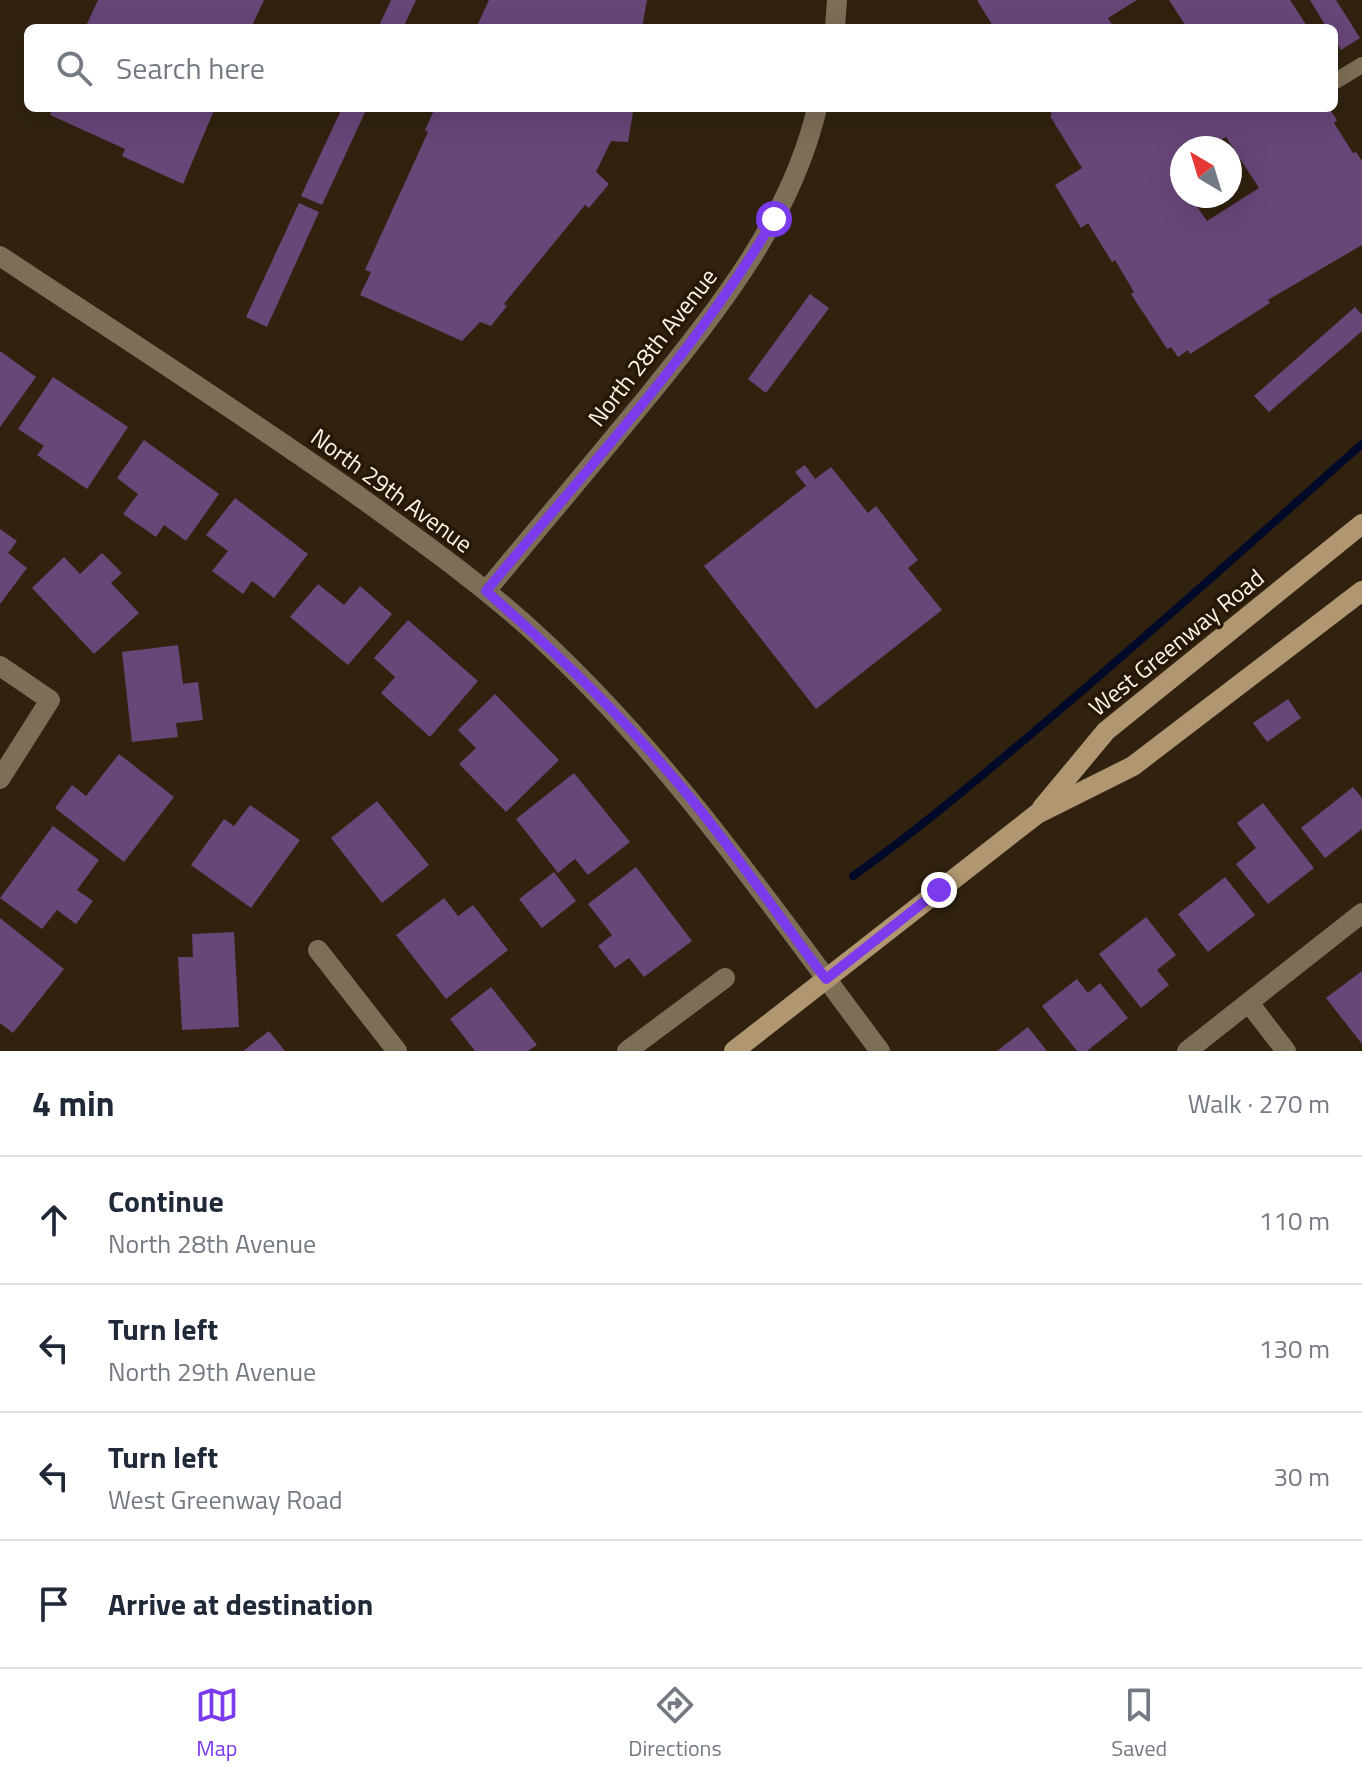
<!DOCTYPE html>
<meta charset="utf-8">
<style>
body{margin:0;font-family:"Titillium Web",sans-serif;background:#f2f2f3;color:#1f2937}
.compass{position:absolute;left:1170px;top:136px;width:72px;height:72px;border-radius:50%;background:#fff;box-shadow:0 8px 32px #0002;rotate:322deg}
.stop{position:absolute;width:24px;height:24px;margin:-18px;border:6px solid #7c3aed;border-radius:50%;background:#fff}
.stop.end{background:#7c3aed;border-color:#fff;box-shadow:0 2px 8px #0008}
.list{margin:0;padding:0;list-style:none}
h2{display:flex;justify-content:space-between;align-items:center;height:104px;margin:0;padding:0 32px;font-size:34px}
h2 small{font-size:26px;font-weight:400;color:#747a83}
.list li{display:grid;grid-template-columns:52px 1fr auto;gap:24px;align-items:center;box-sizing:border-box;height:128px;padding:0 32px;border-top:2px solid #e0e1e3}
.list b{display:block;font-size:30px;white-space:nowrap}
.list p{margin:0;font-size:26px;white-space:nowrap;color:#747a83}
.list em{font-size:26px;font-style:normal;color:#747a83}
.icon{flex:none;width:44px;height:44px;fill:none;stroke:currentColor;stroke-width:2;stroke-linecap:round;stroke-linejoin:round}
.map{position:relative;flex:none;width:1362px;height:1051px;overflow:hidden}
.search{position:absolute;background:#fff;box-shadow:0 8px 32px #0002;left:24px;right:24px;top:24px;height:88px;display:flex;align-items:center;gap:20px;box-sizing:border-box;padding:0 28px;border-radius:12px;color:#747a83;font-size:30px}
.sheet{height:616px;background:#fff}
nav{display:flex;justify-content:space-around;align-items:center;box-sizing:border-box;height:112px;border-top:2px solid #e0e1e3;background:#fff;font-size:22px;color:#747a83}
nav a{display:grid;justify-items:center;gap:4px}
nav .on{color:#7c3aed}
.map>svg:first-child{display:block}
.lines{fill:none;stroke-linecap:round;stroke-linejoin:round}
.stream{stroke:#000928;stroke-width:8}
.building{fill:#674678;fill-rule:evenodd}
.service{stroke:#7d6e56;stroke-width:16}
.minor{stroke:#7d6e56;stroke-width:20}
.tertiary{stroke:#7d6e56;stroke-width:20}
.secondary{stroke:#b09771;stroke-width:20}
.route{stroke:#7c3aed;stroke-width:10}
.labels{text-anchor:middle;dominant-baseline:central;stroke-width:7;stroke-linejoin:round;paint-order:stroke}
.street-label{font-size:24px;fill:#fcf2e6;stroke:#271806}
</style>
<div class="map">
<svg width="1362" height="1051" viewBox="0 0 1362 1051">
<rect width="100%" height="100%" fill="#312210"/>
<g class="lines">
<!-- stream -->
<path class="stream" d="M 853,876 C 914,833 972,784 1029,736 C 1142,641 1252,542 1362,444"/>
</g>
<!-- building -->
<g class="building">
<path d="M 98,0 L 264,0 L 251,28 L 85,28 Z"/>
<path d="M 391,0 L 416,0 L 403,28 L 378,28 Z"/>
<path d="M 489,0 L 647,0 L 642,28 L 476,28 Z"/>
<path d="M 977,0 L 1137,0 L 1108,18 L 1114,28 L 994,28 Z"/>
<path d="M 1169,0 L 1290,0 L 1307,26 L 1187,28 Z"/>
<path d="M 1310,0 L 1336,0 L 1360,38 L 1341,50 L 1334,38 L 1334,28 L 1327,28 Z"/>
<path d="M 53,108 L 215,108 L 183,184 L 122,156 L 125,149 L 50,115 Z"/>
<path d="M 342,108 L 367,108 L 322,205 L 301,196 Z"/>
<path d="M 435,108 L 628,108 L 628,111 L 633,112 L 628,142 L 611,141 L 596,172 L 609,184 L 589,208 L 585,205 L 504,304 L 507,306 L 491,326 L 480,322 L 462,341 L 360,295 L 371,272 L 365,270 L 428,132 L 425,130 Z"/>
<path d="M 1048,108 L 1329,108 L 1337,120 L 1334,123 L 1353,153 L 1356,152 L 1362,161 L 1362,245 L 1268,300 L 1270,303 L 1190,354 L 1188,350 L 1178,357 L 1171,347 L 1167,349 L 1131,294 L 1134,292 L 1115,260 L 1112,262 L 1088,223 L 1081,228 L 1055,185 L 1082,168 L 1050,116 L 1052,115 ZM 1226,137 L 1259,188 L 1207,221 L 1190,196 L 1182,196 L 1182,183 L 1174,170 L 1182,165 L 1182,148 L 1209,148 Z"/>
<path d="M 299,203 L 319,212 L 267,327 L 246,317 Z"/>
<path d="M 810,294 L 829,308 L 766,393 L 748,379 Z"/>
<path d="M 1355,307 L 1362,315 L 1362,331 L 1269,412 L 1254,396 Z"/>
<path d="M 0,351 L 36,377 L 0,427 Z"/>
<path d="M 53,377 L 128,427 L 87,489 L 37,455 L 44,446 L 18,429 Z"/>
<path d="M 144,440 L 219,494 L 186,541 L 164,525 L 156,537 L 123,514 L 138,494 L 117,478 Z"/>
<path d="M 805,465 L 815,479 L 831,467 L 868,513 L 876,506 L 918,560 L 908,568 L 942,610 L 816,709 L 704,566 L 806,486 L 795,472 Z"/>
<path d="M 235,498 L 308,554 L 274,598 L 252,581 L 243,594 L 212,571 L 228,551 L 206,535 Z"/>
<path d="M 0,529 L 17,541 L 8,553 L 27,568 L 0,604 Z"/>
<path d="M 102,553 L 122,573 L 111,583 L 139,613 L 94,654 L 32,588 L 64,557 L 80,574 Z"/>
<path d="M 318,584 L 344,605 L 360,586 L 392,614 L 348,665 L 290,617 Z"/>
<path d="M 408,620 L 478,681 L 430,737 L 381,693 L 395,677 L 374,658 Z"/>
<path d="M 178,645 L 183,684 L 198,682 L 203,720 L 176,723 L 178,737 L 132,742 L 122,652 Z"/>
<path d="M 495,694 L 559,760 L 506,812 L 459,764 L 476,748 L 458,730 Z"/>
<path d="M 1288,699 L 1301,718 L 1267,742 L 1253,723 Z"/>
<path d="M 119,754 L 174,797 L 124,862 L 55,808 L 72,785 L 86,796 Z"/>
<path d="M 574,773 L 630,842 L 588,875 L 575,859 L 558,873 L 516,819 Z"/>
<path d="M 1353,787 L 1362,798 L 1362,829 L 1325,858 L 1301,828 Z"/>
<path d="M 377,801 L 429,865 L 382,903 L 331,838 Z"/>
<path d="M 1263,803 L 1314,868 L 1268,904 L 1236,864 L 1256,848 L 1237,823 Z"/>
<path d="M 250,805 L 300,840 L 251,908 L 191,865 L 224,819 L 234,826 Z"/>
<path d="M 53,826 L 99,860 L 77,890 L 93,901 L 76,924 L 57,910 L 42,929 L 0,898 Z"/>
<path d="M 636,867 L 692,941 L 644,977 L 629,958 L 615,968 L 598,946 L 612,935 L 588,904 Z"/>
<path d="M 554,872 L 576,901 L 542,928 L 519,899 Z"/>
<path d="M 1225,877 L 1255,915 L 1208,952 L 1178,914 Z"/>
<path d="M 444,898 L 458,916 L 473,905 L 508,950 L 446,999 L 396,935 Z"/>
<path d="M 1146,917 L 1176,955 L 1157,970 L 1169,985 L 1141,1008 L 1099,954 Z"/>
<path d="M 0,918 L 64,969 L 13,1033 L 0,1023 Z"/>
<path d="M 234,932 L 239,1027 L 182,1030 L 178,957 L 193,957 L 192,934 Z"/>
<path d="M 1362,971 L 1362,1044 L 1326,998 Z"/>
<path d="M 1077,979 L 1088,993 L 1100,983 L 1128,1018 L 1087,1051 L 1077,1051 L 1042,1006 Z"/>
<path d="M 491,987 L 537,1045 L 528,1051 L 475,1051 L 450,1019 Z"/>
<path d="M 1028,1027 L 1047,1051 L 997,1051 Z"/>
<path d="M 269,1031 L 285,1051 L 243,1051 Z"/>
</g>
<g class="lines">
<!-- service -->
<path class="service" d="M 1334,82 L 1362,65"/>
<!-- minor -->
<g class="minor">
<path d="M 0,666 L 50,700 L 0,779"/>
<path d="M 318,950 L 397,1051"/>
<path d="M 1249,1003 L 1286,1051"/>
<path d="M 627,1051 L 725,978"/>
<path d="M 1187,1051 L 1362,913"/>
</g>
<!-- tertiary -->
<g class="tertiary">
<path d="M 835,28 L 837,0"/>
<path d="M 0,256 C 119,335 240,412 357,495 C 419,540 482,584 538,636 C 671,759 772,907 880,1051"/>
<path d="M 486,591 C 540,526 595,461 649,395 C 719,308 791,219 817,108"/>
</g>
<!-- secondary -->
<g class="secondary">
<path d="M 1042,808 L 1106,731 L 1362,524"/>
<path d="M 734,1051 L 1037,814 L 1133,766 L 1362,591"/>
</g>
</g>
<g class="lines">
<!-- route -->
<path class="route" d="M 774,219 C 694,354 586,470 486,591 C 556,652 623,717 683,789 C 734,850 778,916 826,979 L 939,890"/>
</g>
<g class="labels">
<!-- street labels -->
<g class="street-label">
<text transform="translate(652 347) rotate(-52)">North 28th Avenue</text>
<text transform="translate(392 490) rotate(36)">North 29th Avenue</text>
<text transform="translate(1176 642) rotate(-39)">West Greenway Road</text>
</g>
</g>
</svg>
<svg class="compass" viewBox="-18 -18 36 36"><path d="M0-13l5 13h-10z" fill="#e53935"/><path d="M0 13l5-13h-10z" fill="#747a83"/></svg>
<div class="stop" style="left:774px;top:219px"></div>
<div class="stop end" style="left:939px;top:890px"></div>
<div class="search"><svg class="icon" aria-label="search" viewBox="0 0 24 24"><circle cx="10" cy="10" r="6"/><path d="M15 15l6 6"/></svg>Search here</div>
</div>
<section class="sheet">
<h2>4 min<small>Walk · 270 m</small></h2>
<ul class="list">
<li><svg class="icon" aria-label="ahead" viewBox="0 0 24 24"><path d="M12 20V5M6 11l6-6 6 6"/></svg><div><b>Continue</b><p>North 28th Avenue</p></div><em>110 m</em></li>
<li><svg class="icon" aria-label="left" viewBox="0 0 24 24"><path d="M17 20v-9H6M10 6l-5 5 5 5"/></svg><div><b>Turn left</b><p>North 29th Avenue</p></div><em>130 m</em></li>
<li><svg class="icon" aria-label="left" viewBox="0 0 24 24"><path d="M17 20v-9H6M10 6l-5 5 5 5"/></svg><div><b>Turn left</b><p>West Greenway Road</p></div><em>30 m</em></li>
<li><svg class="icon" aria-label="arrive" viewBox="0 0 24 24"><path d="M6 21V4h12l-3 4 3 4H6"/></svg><div><b>Arrive at destination</b></div></li>
</ul>
</section>
<nav>
<a class="on"><svg class="icon" aria-label="map" viewBox="0 0 24 24"><path d="M3 6l6-2 6 2 6-2v14l-6 2-6-2-6 2zM9 4v14M15 6v14"/></svg>Map</a>
<a><svg class="icon" aria-label="directions" viewBox="0 0 24 24"><path d="M12 3l9 9-9 9-9-9zM9 14v-3h6M13 9l2 2-2 2"/></svg>Directions</a>
<a><svg class="icon" aria-label="saved" viewBox="0 0 24 24"><path d="M7 4h10v16l-5-4-5 4z"/></svg>Saved</a>
</nav>
